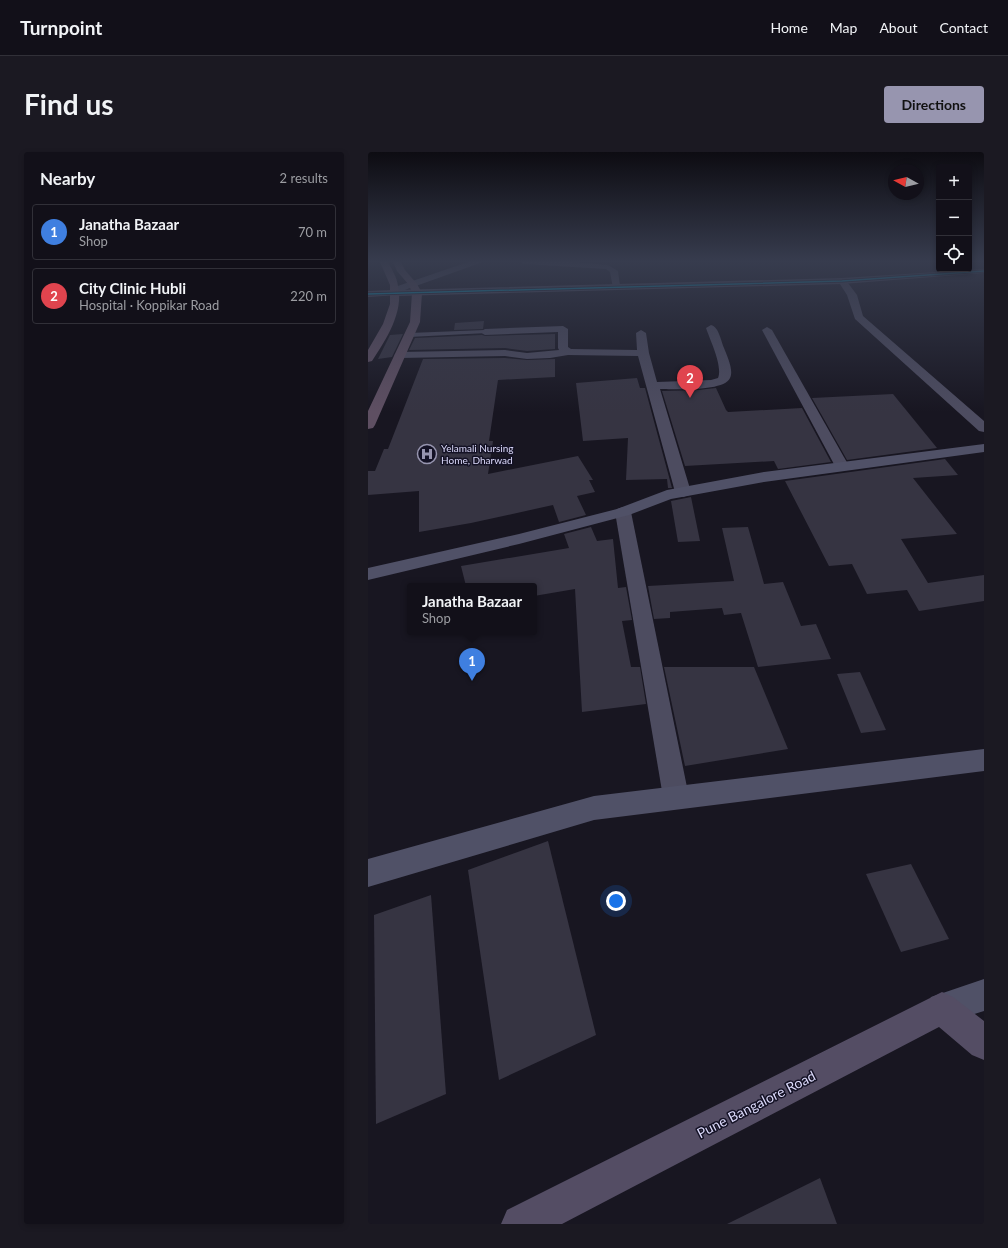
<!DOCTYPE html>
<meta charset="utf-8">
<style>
body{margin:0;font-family:Lato,sans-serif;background:#1b1922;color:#f1f3f6}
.controls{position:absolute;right:12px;top:12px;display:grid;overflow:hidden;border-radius:4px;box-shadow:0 2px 6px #0003}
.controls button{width:36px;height:36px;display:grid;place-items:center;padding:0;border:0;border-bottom:1px solid #313038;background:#121019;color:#f1f3f6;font:20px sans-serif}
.compass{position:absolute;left:520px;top:12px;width:36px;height:36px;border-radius:50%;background:#121019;box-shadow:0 2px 6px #0003;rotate:278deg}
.you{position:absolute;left:248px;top:749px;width:14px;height:14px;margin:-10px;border:3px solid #fff;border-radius:50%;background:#1a73e8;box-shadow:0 0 0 6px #1a73e833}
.badge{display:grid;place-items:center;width:26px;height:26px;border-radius:50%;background:#9795af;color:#fff;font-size:13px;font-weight:700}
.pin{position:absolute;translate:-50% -33px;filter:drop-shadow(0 1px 2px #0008)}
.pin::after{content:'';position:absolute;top:21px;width:14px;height:12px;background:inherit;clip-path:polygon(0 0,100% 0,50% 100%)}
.popup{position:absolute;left:39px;top:431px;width:130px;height:52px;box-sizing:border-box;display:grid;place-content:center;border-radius:4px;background:#121019;filter:drop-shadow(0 1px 3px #0005);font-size:13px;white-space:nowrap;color:#9c9da2}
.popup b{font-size:15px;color:#f1f3f6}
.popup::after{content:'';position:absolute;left:50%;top:100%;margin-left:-8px;border:8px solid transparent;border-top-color:#121019}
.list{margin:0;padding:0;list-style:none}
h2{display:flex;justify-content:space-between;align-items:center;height:52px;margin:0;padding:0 16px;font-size:17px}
h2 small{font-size:13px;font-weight:400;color:#9c9da2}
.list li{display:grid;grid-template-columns:26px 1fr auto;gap:12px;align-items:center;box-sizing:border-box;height:56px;margin:0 8px 8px;padding:0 8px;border:1px solid #313038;border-radius:4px}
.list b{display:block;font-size:15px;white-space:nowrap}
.list p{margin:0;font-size:13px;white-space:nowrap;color:#9c9da2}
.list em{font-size:13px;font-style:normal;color:#9c9da2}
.icon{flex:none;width:22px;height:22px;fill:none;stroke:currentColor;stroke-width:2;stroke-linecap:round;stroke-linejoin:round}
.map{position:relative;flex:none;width:616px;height:1072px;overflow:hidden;border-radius:4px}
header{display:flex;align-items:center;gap:24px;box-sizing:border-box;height:56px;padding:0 20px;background:#121019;border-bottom:1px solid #313038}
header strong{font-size:19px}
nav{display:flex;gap:22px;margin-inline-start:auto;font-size:14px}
.intro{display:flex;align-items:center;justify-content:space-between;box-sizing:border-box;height:96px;padding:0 24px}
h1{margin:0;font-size:28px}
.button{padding:10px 18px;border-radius:4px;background:#9795af;color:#111;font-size:14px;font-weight:700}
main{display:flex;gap:24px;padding:0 24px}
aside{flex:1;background:#121019;border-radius:4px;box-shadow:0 2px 6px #0003}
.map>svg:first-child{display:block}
.building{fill:#363442}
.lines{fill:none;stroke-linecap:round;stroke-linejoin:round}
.lane{fill:#4d4c60;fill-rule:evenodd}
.street{fill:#4d4c60;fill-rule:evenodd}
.secondary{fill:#505167;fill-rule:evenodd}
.primary{fill:#544d64;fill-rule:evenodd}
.highway{fill:#5e4f62;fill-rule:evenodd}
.bus-1-casing{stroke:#141225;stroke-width:3}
.bus-1{stroke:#00a9ce;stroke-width:1.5}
.labels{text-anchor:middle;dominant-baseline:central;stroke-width:3;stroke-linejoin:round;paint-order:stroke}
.far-poi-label{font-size:10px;fill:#dcdafb;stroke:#141225;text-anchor:start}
.near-street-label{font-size:14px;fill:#dcdafb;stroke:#141225}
</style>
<header>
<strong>Turnpoint</strong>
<nav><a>Home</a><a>Map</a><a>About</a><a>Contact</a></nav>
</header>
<div class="intro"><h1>Find us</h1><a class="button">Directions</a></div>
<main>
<aside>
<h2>Nearby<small>2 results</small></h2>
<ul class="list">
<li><span class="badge" style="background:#3f7fe0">1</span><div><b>Janatha Bazaar</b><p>Shop</p></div><em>70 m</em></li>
<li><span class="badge" style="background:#e0444e">2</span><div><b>City Clinic Hubli</b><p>Hospital · Koppikar Road</p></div><em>220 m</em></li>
</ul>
</aside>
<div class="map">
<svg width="616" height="1072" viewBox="0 0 616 1072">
<rect width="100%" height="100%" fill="#181621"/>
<!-- building -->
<g class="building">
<path d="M 116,169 L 115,177 L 86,178 L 87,171 Z"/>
<path d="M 35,182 L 24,205 L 10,207 L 22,183 Z"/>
<path d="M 187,182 L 187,197 L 159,199 L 137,196 L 41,198 L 47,186 L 114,183 L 117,184 Z"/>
<path d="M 137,206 L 159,208 L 187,207 L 187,225 L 130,228 L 121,289 L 125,289 L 120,322 L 210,304 L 225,328 L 221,328 L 227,340 L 209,344 L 218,363 L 191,370 L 185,353 L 103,371 L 51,380 L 51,339 L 0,343 L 0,319 L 7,319 L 16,297 L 20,297 L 55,207 Z"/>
<path d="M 269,226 L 272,236 L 277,236 L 304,336 L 300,336 L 299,327 L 258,328 L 260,286 L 215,289 L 208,231 Z"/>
<path d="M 348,236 L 358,258 L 360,260 L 434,256 L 463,310 L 410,317 L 406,309 L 317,314 L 294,239 L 330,238 Z"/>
<path d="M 525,242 L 569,296 L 479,308 L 444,246 Z"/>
<path d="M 577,307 L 590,323 L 545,326 L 589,382 L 533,387 L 560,431 L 616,423 L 616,449 L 551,459 L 539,438 L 499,442 L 484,412 L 461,414 L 417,329 Z"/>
<path d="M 323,345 L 332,389 L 310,390 L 303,349 Z"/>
<path d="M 223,375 L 229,389 L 245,387 L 250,436 L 258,435 L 264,468 L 254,469 L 263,515 L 272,515 L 278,552 L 214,560 L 207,437 L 166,444 L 166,434 L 98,434 L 93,414 L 201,396 L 196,382 Z"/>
<path d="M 380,375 L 396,432 L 415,430 L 433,474 L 448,472 L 463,507 L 390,515 L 373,461 L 356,463 L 354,456 L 302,460 L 302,466 L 286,467 L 280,434 L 366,429 L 354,376 Z"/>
<path d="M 296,515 L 386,515 L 420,597 L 317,614 Z"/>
<path d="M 492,520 L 518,578 L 493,581 L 469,522 Z"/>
<path d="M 180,689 L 228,883 L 131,928 L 100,718 Z"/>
<path d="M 543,712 L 581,787 L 533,800 L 498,722 Z"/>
<path d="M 63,743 L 78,942 L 8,972 L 6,763 Z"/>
<path d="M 452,1026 L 469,1072 L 359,1072 Z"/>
</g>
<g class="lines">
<!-- lane -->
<path class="lane" d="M 117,178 L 120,180 L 119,181 L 41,185 L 38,183 L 41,181 Z"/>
<!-- street -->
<g class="street">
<path d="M 100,110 L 115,110 L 31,140 L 30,143 L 0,145 L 0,139 L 23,138 L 24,136 Z"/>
<path d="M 153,110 L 204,110 L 240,113 L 250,119 L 252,134 L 248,137 L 245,136 L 242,120 L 238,117 L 157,112 Z"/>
<path d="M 474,126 L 477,127 L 489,143 L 495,164 L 616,269 L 616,280 L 611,279 L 487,167 L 479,143 L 470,129 Z"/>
<path d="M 343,173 C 351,175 353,189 356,196 C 359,204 366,218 362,226 C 356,240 306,237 292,237 L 323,340 L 321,343 L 315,345 L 309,343 L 307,340 L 270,204 L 200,203 L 182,206 L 159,207 L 137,204 L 32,206 L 26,203 L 32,200 L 137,198 L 159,201 L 191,198 L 190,196 L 190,180 L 117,183 L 112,180 L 117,177 L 195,174 L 200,177 L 200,195 L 203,197 L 269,198 L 268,181 L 273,178 L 278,181 L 281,201 L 289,230 L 343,228 L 350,226 C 355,214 342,188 338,176 Z"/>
<path d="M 399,175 L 404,178 L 481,314 L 479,317 L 474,318 L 469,317 L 467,314 L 394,178 Z"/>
<path d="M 255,355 L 261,357 L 263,360 L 321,645 L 317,653 L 308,657 L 299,653 L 295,645 L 247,360 L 249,357 Z"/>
</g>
<!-- secondary -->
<g class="secondary">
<path d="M 616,117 L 616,121 L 474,132 L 27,144 L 22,141 L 27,138 L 474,126 Z"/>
<path d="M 616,292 L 616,300 L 396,330 L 303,347 L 261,363 L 151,392 L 0,428 L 0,416 L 151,382 L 249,357 L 299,338 L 396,320 Z"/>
<path d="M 616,597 L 616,619 L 226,668 L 0,735 L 0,707 L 226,644 Z"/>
<path d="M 616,827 L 616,859 L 574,872 L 563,867 L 558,856 L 563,845 Z"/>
</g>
<!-- primary -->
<path class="primary" d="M 574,840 L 585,845 L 616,869 L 616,908 L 604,903 L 571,875 L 194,1072 L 133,1072 L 139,1058 Z"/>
<!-- highway -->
<g class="highway">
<path d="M 12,110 L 20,110 C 24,118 29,125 30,134 C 36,160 18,188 4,209 L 0,210 L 0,198 L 15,172 L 22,152 L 22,133 Z"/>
<path d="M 25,110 L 33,110 L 37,118 L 49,132 L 54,141 L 52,170 L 7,273 L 5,276 L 0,277 L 0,259 L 42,170 L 44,141 L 41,133 L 29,119 Z"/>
</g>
<!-- bus-1 casing -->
<g class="bus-1-casing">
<path id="bus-1" d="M 0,142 L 474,129 L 616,119"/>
</g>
<!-- bus-1 -->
<use href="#bus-1" class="bus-1"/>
</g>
<!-- sky -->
<linearGradient id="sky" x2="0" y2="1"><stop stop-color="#0d0c12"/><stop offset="0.42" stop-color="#373c4e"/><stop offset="1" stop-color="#373c4e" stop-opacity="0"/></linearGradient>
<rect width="616" height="260" fill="url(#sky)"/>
<!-- icons -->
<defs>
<g id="hospital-ring" transform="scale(1)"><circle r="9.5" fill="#141225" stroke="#9795af" stroke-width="1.5"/><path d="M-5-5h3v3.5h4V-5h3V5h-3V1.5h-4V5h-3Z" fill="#9795af"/></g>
</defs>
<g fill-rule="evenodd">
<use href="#hospital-ring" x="59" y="302"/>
</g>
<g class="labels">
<!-- far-poi labels -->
<g class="far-poi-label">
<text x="73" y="296">Yelamali Nursing<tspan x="73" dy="12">Home, Dharwad</tspan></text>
</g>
<!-- near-street labels -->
<g class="near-street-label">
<text transform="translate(388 952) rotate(-27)">Pune Bangalore Road</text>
</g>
</g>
</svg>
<div class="controls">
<button>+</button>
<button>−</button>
<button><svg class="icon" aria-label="locate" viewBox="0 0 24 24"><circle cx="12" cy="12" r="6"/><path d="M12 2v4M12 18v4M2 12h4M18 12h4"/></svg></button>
</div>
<svg class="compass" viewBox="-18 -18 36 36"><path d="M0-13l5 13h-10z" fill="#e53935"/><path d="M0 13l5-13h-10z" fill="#9c9da2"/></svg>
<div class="you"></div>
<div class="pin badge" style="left:104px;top:529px;background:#3f7fe0">1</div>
<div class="popup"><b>Janatha Bazaar</b>Shop</div>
<div class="pin badge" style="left:322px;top:246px;background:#e0444e">2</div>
</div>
</main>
